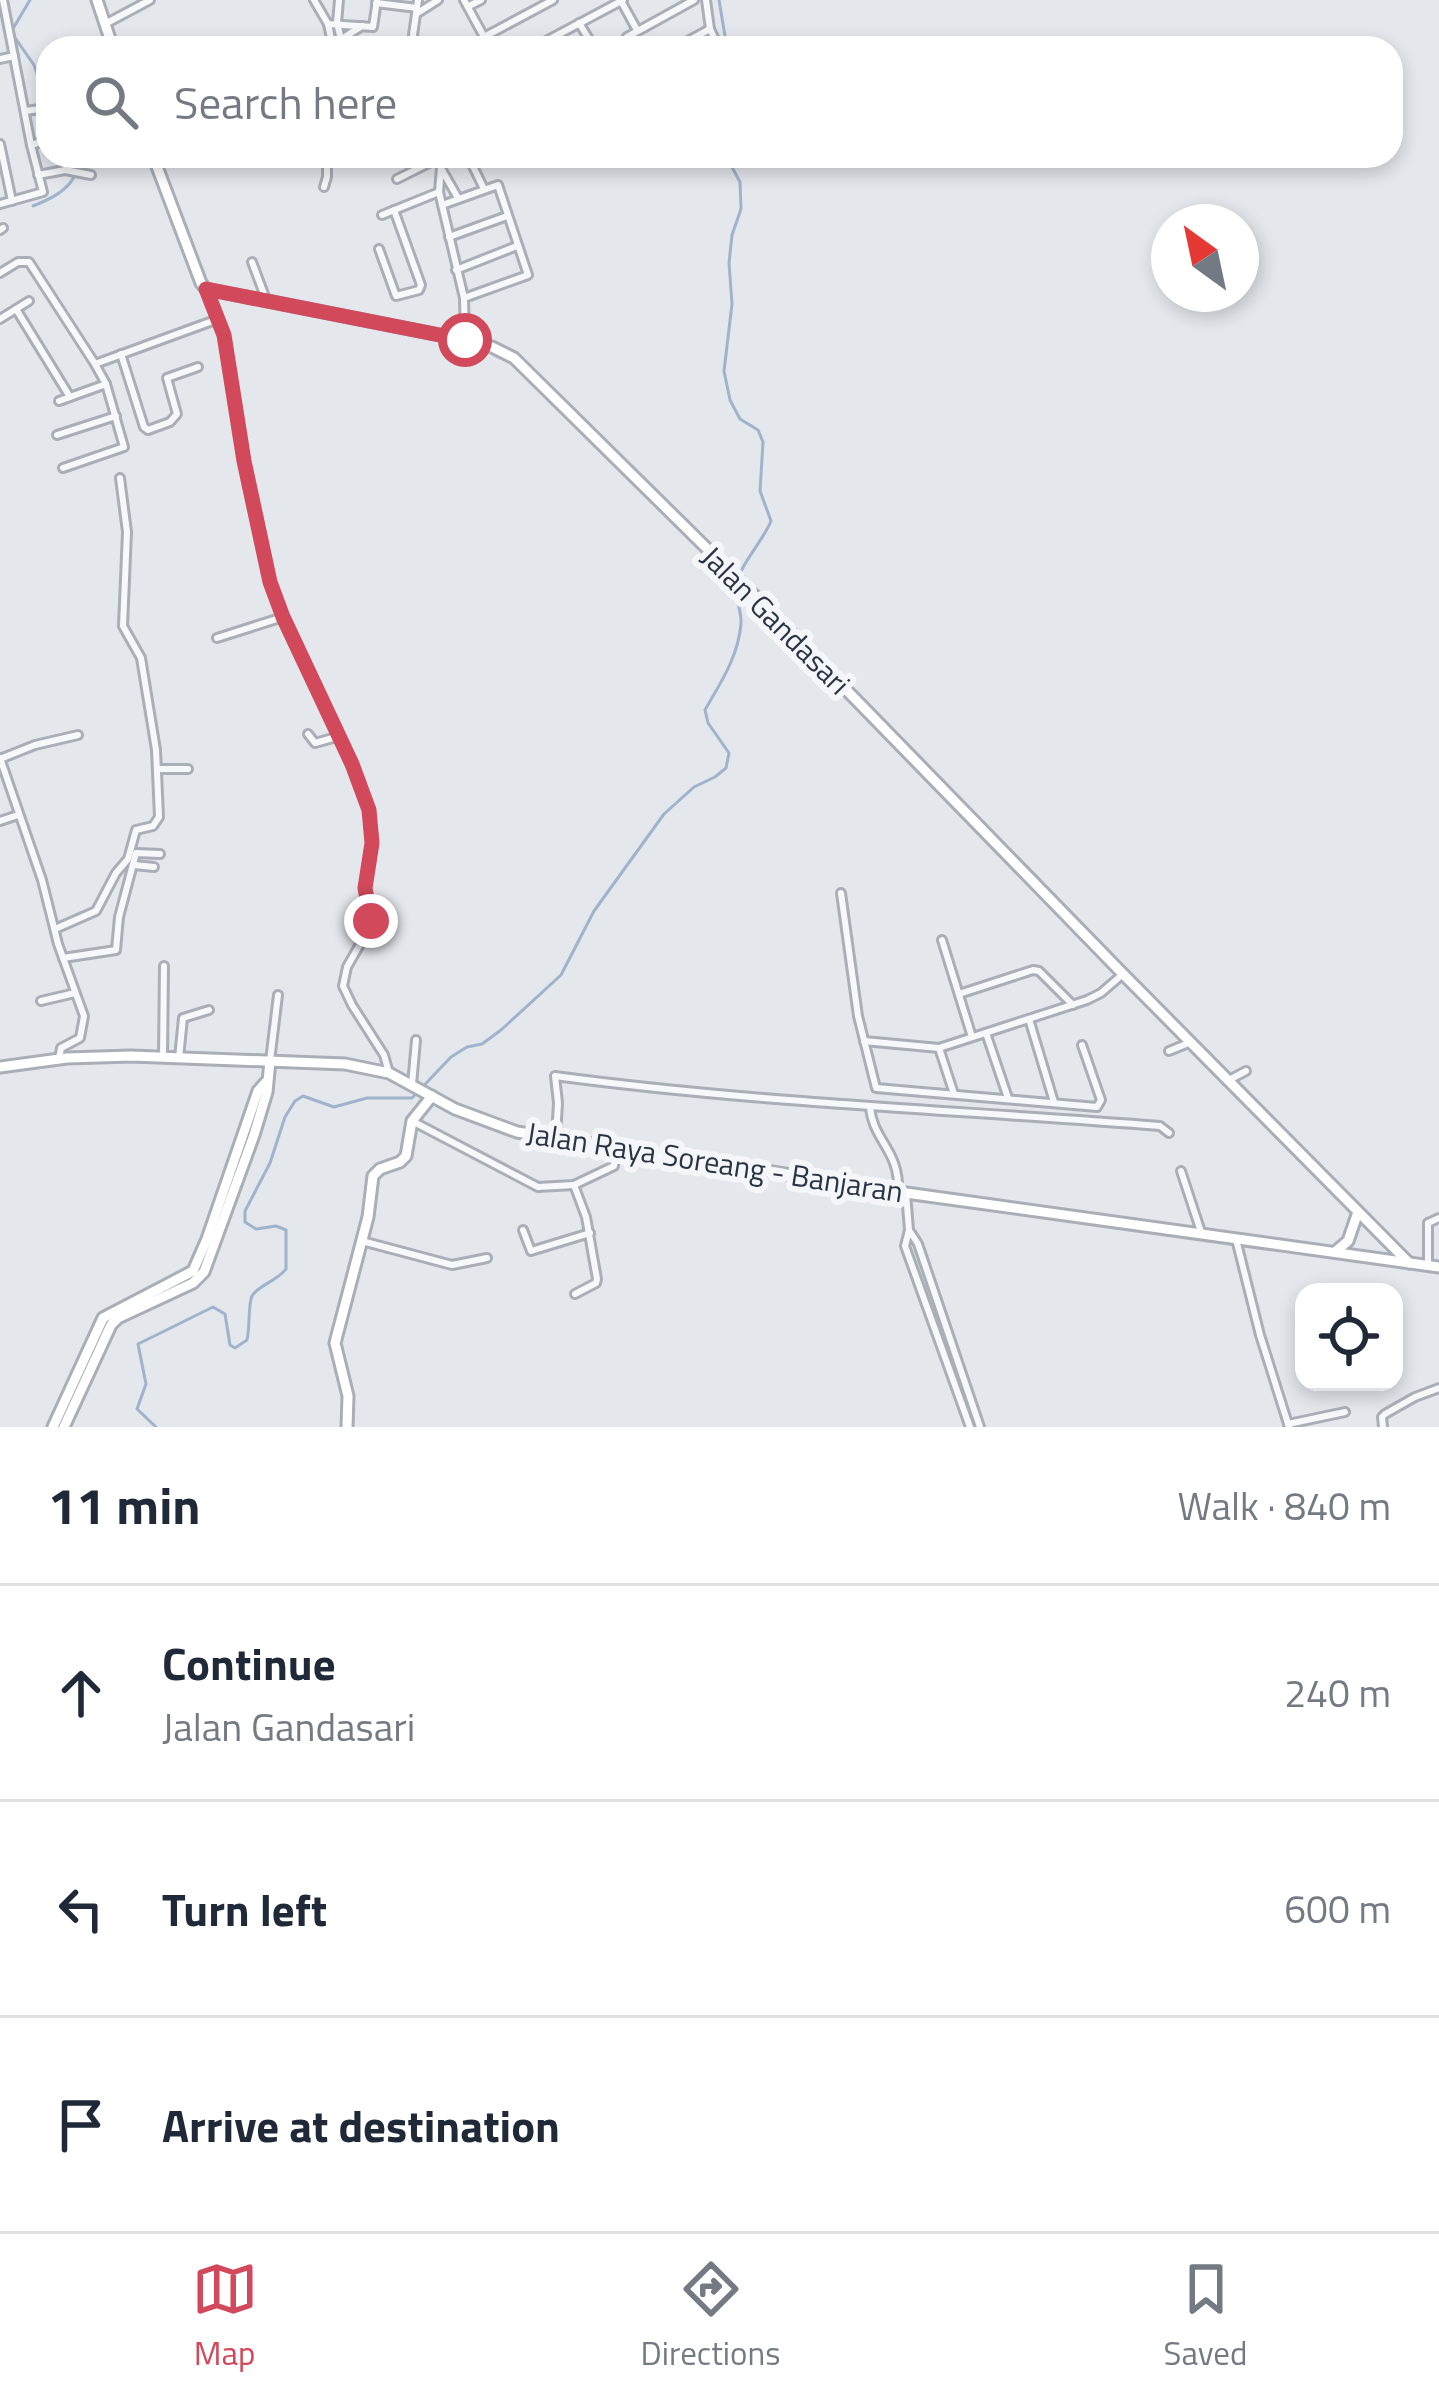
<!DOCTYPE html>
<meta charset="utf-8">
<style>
body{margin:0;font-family:"Titillium Web",sans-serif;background:#f2f2f3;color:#1f2937}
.controls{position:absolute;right:36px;bottom:36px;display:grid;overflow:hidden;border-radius:24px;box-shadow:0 6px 18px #0003}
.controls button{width:108px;height:108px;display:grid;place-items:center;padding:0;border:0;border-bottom:3px solid #e0e1e3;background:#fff;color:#1f2937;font:60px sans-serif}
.compass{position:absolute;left:1151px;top:204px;width:108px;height:108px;border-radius:50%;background:#fff;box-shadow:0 6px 18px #0003;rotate:327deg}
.stop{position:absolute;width:36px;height:36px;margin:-27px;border:9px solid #d1495b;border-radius:50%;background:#fff}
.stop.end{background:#d1495b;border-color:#fff;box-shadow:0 3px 12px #0008}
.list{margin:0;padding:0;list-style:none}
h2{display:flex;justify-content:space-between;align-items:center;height:156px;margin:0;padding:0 48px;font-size:51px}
h2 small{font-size:39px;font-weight:400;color:#747a83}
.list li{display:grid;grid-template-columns:78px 1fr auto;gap:36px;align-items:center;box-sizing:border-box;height:216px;padding:0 48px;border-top:3px solid #e0e1e3}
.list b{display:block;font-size:45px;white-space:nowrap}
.list p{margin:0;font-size:39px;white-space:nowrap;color:#747a83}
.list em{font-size:39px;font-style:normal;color:#747a83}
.icon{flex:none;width:66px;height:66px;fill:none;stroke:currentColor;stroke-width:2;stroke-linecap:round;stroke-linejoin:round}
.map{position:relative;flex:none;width:1439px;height:1427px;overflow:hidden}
.search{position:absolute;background:#fff;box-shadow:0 6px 18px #0003;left:36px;right:36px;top:36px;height:132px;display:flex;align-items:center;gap:30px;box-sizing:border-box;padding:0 42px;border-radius:36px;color:#747a83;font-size:45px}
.sheet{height:804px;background:#fff}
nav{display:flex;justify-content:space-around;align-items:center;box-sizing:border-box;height:168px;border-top:3px solid #e0e1e3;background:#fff;font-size:33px;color:#747a83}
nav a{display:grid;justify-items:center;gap:6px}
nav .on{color:#d1495b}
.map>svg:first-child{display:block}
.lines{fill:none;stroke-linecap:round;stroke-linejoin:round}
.stream{stroke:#9fb4cc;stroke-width:3}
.street-casing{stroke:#a9aeb7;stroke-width:12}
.secondary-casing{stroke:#a9aeb7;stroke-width:15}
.street{stroke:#f7f8fa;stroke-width:6}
.secondary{stroke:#fff;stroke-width:9}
.route{stroke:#d1495b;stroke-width:15}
.labels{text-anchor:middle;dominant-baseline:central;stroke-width:12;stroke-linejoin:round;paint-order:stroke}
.street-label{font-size:30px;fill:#2b3445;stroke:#f4f6f9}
</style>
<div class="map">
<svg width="1439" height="1427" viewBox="0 0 1439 1427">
<rect width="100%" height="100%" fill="#e4e7ec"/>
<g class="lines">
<!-- stream -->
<g class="stream">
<path d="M 30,0 L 11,32 L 34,65 L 48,105"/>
<path d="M 719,0 L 725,36 L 730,48"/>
<path d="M 33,206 C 48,200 66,192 74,177 L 68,156"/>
<path d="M 156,1427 L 137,1409 L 146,1384 L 138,1344 L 213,1307 L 225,1314 L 230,1345 L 235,1348 L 247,1340 C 250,1328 248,1304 252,1296 C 257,1286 277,1281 286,1269 L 286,1230 L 276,1226 L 256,1229 L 245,1222 L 245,1211 L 270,1163 L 285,1117 L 295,1101 L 303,1096 L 334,1107 L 367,1098 L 412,1098 L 451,1057 L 467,1047 L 482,1044 L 501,1030 L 561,975 L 594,911 L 664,814 L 694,787 L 715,777 L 726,768 L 729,753 L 708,723 L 705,710 C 721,682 738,657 741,624 C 742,611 735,599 736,587 C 739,565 762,543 771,521 L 760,491 L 763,442 L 758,430 L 740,419 L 730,400 L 724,371 L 732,304 L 729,263 L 732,235 L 741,209 L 740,182 L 726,156"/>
</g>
<!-- street casing -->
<g class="street-casing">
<g id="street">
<path d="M 314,0 L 328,24 L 373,27 L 377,0"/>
<path d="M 339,0 L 337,23 L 343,48"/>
<path d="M 464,0 L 490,48"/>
<path d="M 706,0 L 710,29 L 719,48"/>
<path d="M 621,1 L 637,30"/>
<path d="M 376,3 L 417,8"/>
<path d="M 469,6 L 481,0"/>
<path d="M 416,14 L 438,0"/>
<path d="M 579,23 L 592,44 L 591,48"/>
<path d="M 105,24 L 150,0"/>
<path d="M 328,24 L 333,48"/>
<path d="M 484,37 L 553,0"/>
<path d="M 340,40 L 362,26"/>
<path d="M 412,48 L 416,45 L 413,35 L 418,0"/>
<path d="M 533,48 L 623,0"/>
<path d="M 630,48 L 627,37 L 694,0"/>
<path d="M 675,48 L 710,29"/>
<path d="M 0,59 L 14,56"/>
<path d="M 25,111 L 48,108"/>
<path d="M 0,144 L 12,201"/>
<path d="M 31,145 L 48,140"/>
<path d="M 435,156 L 441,167 L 439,192 L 464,298 L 465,340"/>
<path d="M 468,156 L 484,189"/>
<path d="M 442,170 L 458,198"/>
<path d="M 38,175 L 65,170 L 91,175"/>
<path d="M 397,179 L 437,159"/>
<path d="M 324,187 L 327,177 L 327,156"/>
<path d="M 0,204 L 43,192 L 31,145 L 3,0"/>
<path d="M 442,205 L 498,185 L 528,275 L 464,298"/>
<path d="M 382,215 L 439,192"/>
<path d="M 0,230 L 3,228"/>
<path d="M 449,237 L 507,216"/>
<path d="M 379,249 L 396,296 L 419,290 L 421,285 L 394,210"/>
<path d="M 252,262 L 267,302"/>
<path d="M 456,270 L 517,246"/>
<path d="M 0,273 L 18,262 L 29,262 L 95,364"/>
<path d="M 206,289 L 224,335 L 244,461 L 270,582 L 283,617 L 352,764 L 369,810 L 372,843 L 365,888 L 371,925 L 347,967 L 343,986 L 352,1005 L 384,1055 L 389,1073"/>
<path d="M 16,309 L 70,397"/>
<path d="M 0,319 L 29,301"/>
<path d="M 121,354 L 144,427 L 148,430 L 170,422 L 177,414 L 167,378 L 198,367"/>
<path d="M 59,401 L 106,384"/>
<path d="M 57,435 L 116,416"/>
<path d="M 63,468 L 124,447 L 106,384 L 95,364 L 218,319"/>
<path d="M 217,638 L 283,617"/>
<path d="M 308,734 L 315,743 L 340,736"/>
<path d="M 0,758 L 42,880 L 58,944 L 84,1016 L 80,1038 L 61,1048 L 59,1059"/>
<path d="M 0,759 L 35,745 L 78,735"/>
<path d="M 158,769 L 188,769"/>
<path d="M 0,821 L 18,815"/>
<path d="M 134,865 L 154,867"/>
<path d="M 841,893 L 858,1016 L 876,1088 L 1097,1107 L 1101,1100 L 1082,1045"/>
<path d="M 55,929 L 96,911 L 116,873 L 128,859 L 136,830 L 153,826 L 159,817 L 156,750 L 141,658 L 123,626 L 127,532 L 120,478"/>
<path d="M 942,940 L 972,1037"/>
<path d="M 63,958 L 116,950 L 119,917 L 136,853 L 160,854"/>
<path d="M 959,994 L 1033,970 L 1039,971 L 1073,1005"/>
<path d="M 41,1001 L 75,993"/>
<path d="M 1029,1019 L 1054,1102"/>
<path d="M 986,1033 L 1008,1098"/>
<path d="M 864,1041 L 939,1048 L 1087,1000 L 1101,993 L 1123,974"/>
<path d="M 939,1048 L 954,1094"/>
<path d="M 1169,1051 L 1191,1042"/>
<path d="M 163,1057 L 164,966"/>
<path d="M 179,1058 L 183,1018 L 209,1010"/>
<path d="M 270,1061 L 278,995"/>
<path d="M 1229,1080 L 1246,1071"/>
<path d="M 412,1085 L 416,1040"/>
<path d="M 870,1106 C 872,1140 900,1150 898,1191"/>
<path d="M 412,1121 L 538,1187 L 574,1185 L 586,1217 L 597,1279 L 596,1283 L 575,1294"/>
<path d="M 556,1137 L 558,1103 L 555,1076 C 756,1103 958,1110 1160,1126 L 1169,1133"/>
<path d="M 1181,1171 L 1202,1235"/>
<path d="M 574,1185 L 614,1166 L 615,1149"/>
<path d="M 906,1193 L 909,1230 L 905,1246 L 970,1427"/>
<path d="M 523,1230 L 531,1251 L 590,1233"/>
<path d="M 911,1233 L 918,1244 L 980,1427"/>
<path d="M 1236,1239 L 1260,1335 L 1289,1427"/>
<path d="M 362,1241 L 452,1265 L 487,1258"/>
<path d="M 1428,1265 L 1428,1223 L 1439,1218"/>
<path d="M 1288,1424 L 1345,1412"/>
<path d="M 1383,1427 L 1382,1417 L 1385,1414 L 1415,1397 L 1439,1388"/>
</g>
</g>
<!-- secondary casing -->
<g class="secondary-casing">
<g id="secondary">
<path d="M 97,0 L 113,48"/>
<path d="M 153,156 L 201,283 L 206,289 L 465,340 L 492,347 L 514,358 L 752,593 L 1123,974 L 1409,1263"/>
<path d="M 0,1067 L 67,1058 L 131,1056 L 345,1064 L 389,1073 L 455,1109 L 517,1132 L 906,1193 L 1439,1267"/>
<path d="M 1335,1252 L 1348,1241 L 1358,1212"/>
<path d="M 53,1427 L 103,1318 L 193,1271 L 207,1239 L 258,1091 L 266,1082"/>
<path d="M 64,1427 L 111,1325 L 118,1318 L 193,1283 L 204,1272 L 254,1135 L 267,1092 L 270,1061"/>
<path d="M 347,1427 L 348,1396 L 335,1343 L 368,1217 L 373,1176 L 380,1169 L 400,1162 L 406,1156 L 412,1121 L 432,1096"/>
</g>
</g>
<!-- street -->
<use href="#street" class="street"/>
<!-- secondary -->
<use href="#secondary" class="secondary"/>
</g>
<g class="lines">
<!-- route -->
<path class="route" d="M 371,921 L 365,888 L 372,843 L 369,810 L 352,764 L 283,617 L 270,582 L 244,461 L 224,335 L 206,289 L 465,340"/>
</g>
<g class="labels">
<!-- street labels -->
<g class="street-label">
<text transform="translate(776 620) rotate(45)">Jalan Gandasari</text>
<text transform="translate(715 1162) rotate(9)">Jalan Raya Soreang - Banjaran</text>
</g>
</g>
</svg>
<div class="controls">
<button><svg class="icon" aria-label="locate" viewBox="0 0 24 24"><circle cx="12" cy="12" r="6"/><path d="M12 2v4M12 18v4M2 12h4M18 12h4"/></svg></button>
</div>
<svg class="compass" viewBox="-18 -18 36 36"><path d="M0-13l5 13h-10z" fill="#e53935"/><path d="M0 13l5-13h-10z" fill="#747a83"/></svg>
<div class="stop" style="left:465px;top:340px"></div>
<div class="stop end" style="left:371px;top:921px"></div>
<div class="search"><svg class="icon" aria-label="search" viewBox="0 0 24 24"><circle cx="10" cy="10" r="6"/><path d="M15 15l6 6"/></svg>Search here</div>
</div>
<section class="sheet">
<h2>11 min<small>Walk · 840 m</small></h2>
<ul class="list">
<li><svg class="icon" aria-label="ahead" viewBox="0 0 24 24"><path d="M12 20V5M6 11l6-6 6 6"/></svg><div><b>Continue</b><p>Jalan Gandasari</p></div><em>240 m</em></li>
<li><svg class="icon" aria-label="left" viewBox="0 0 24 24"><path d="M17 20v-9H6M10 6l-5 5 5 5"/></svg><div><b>Turn left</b></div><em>600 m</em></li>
<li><svg class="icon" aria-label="arrive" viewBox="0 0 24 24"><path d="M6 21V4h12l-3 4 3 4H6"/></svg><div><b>Arrive at destination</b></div></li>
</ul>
</section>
<nav>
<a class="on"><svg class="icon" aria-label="map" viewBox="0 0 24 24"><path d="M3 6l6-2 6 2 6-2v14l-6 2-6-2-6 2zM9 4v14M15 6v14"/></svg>Map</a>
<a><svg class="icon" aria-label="directions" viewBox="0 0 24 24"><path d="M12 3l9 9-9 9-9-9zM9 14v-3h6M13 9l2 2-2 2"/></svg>Directions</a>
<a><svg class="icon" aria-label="saved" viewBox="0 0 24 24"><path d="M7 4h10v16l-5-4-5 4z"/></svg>Saved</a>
</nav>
